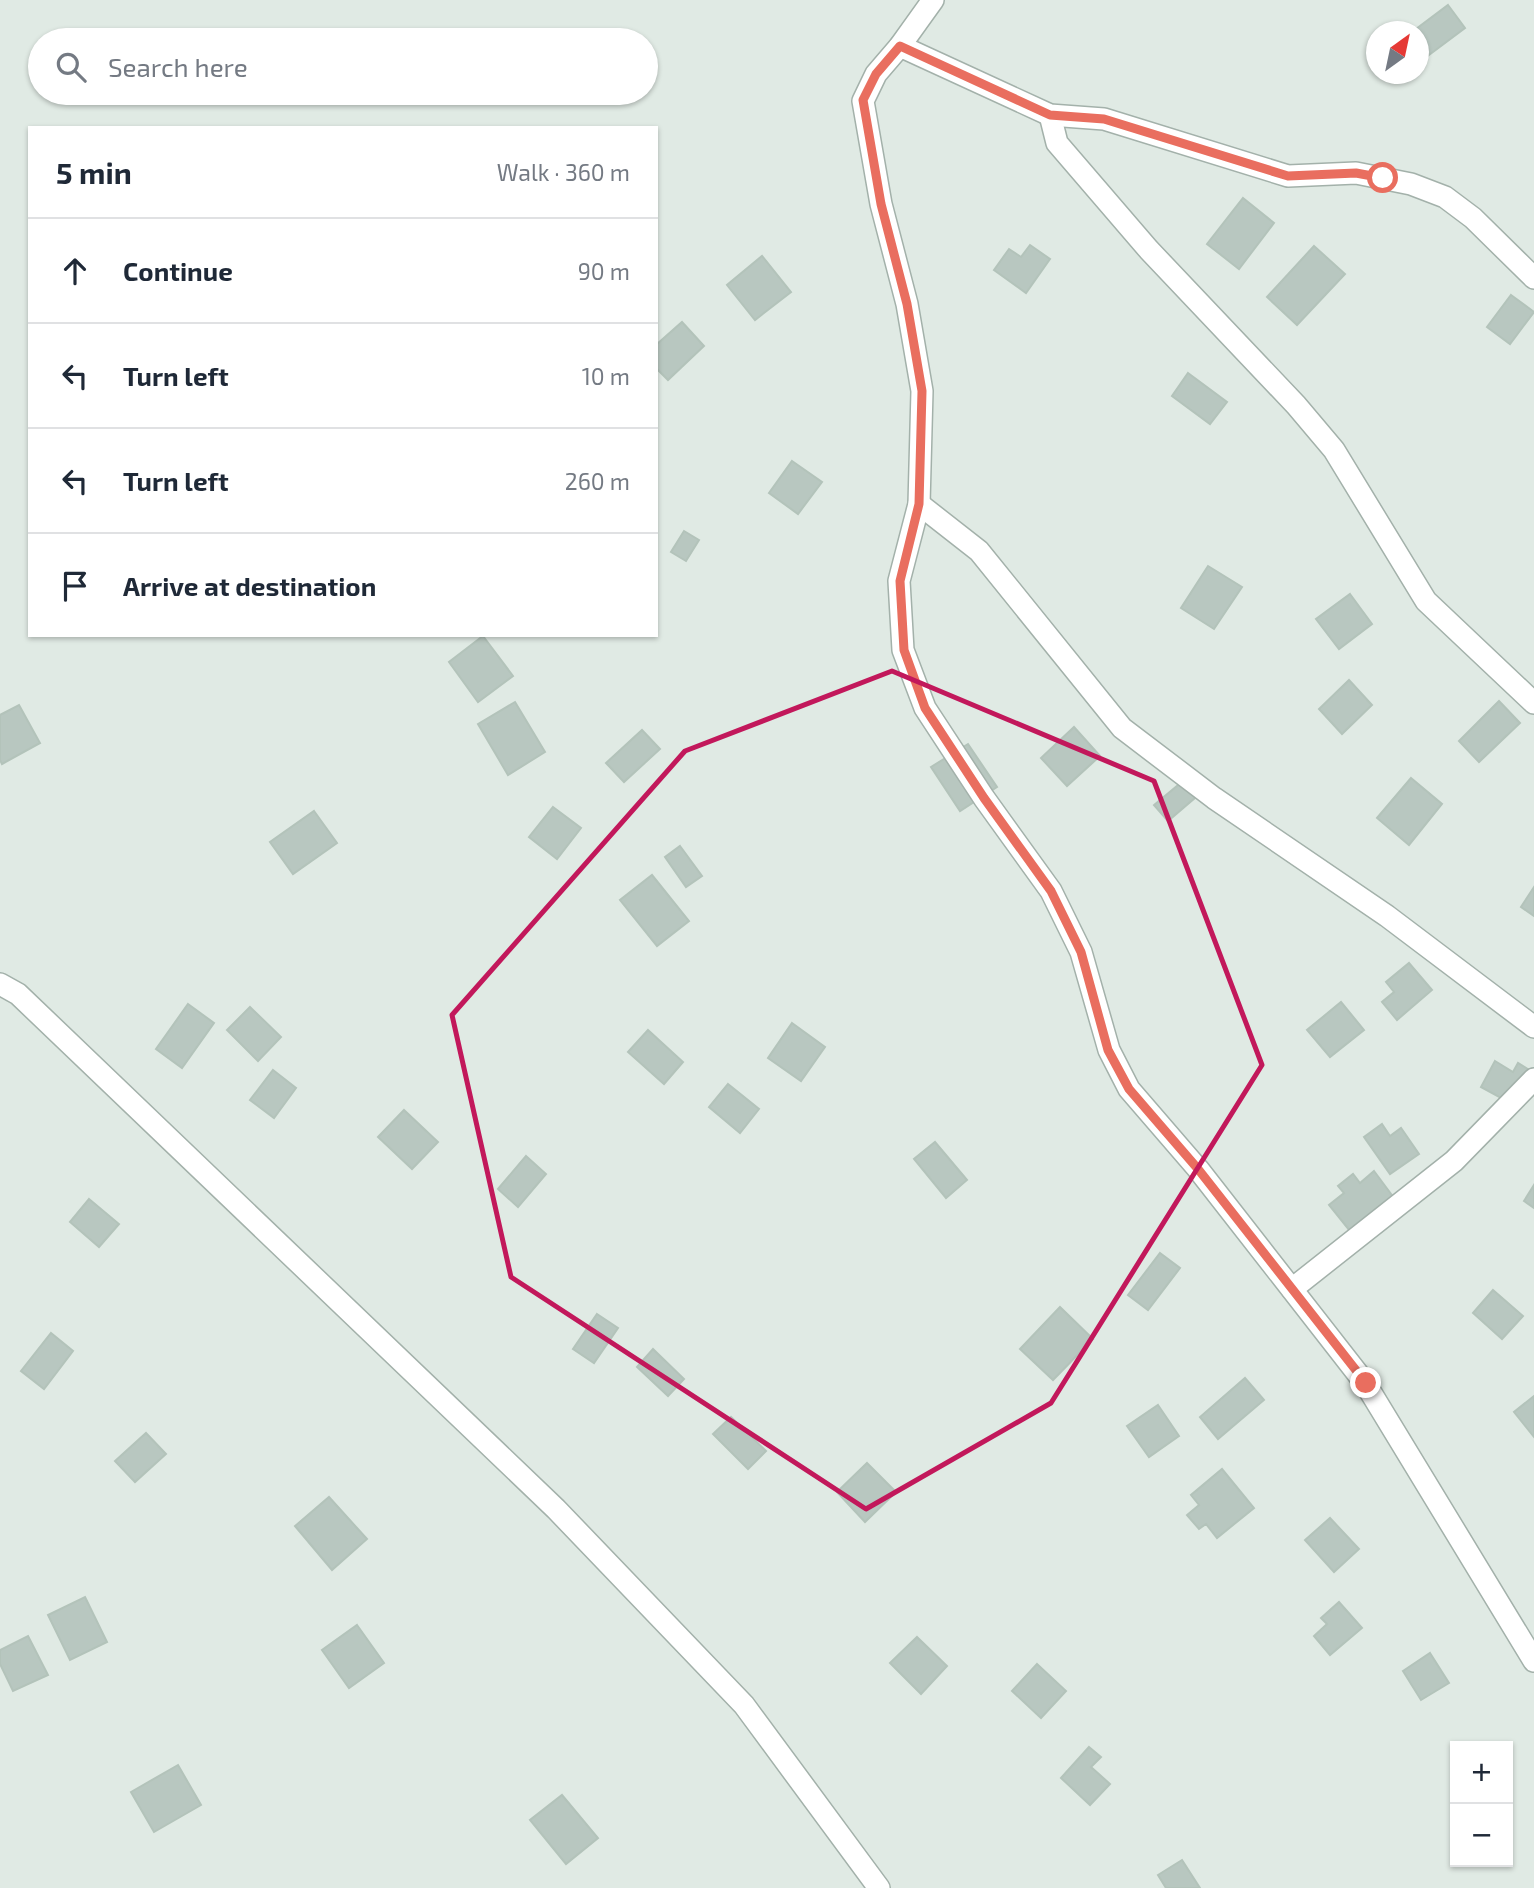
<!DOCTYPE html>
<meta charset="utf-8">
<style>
body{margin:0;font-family:"Exo 2",sans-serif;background:#f2f2f3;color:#1f2937}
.controls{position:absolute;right:21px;bottom:21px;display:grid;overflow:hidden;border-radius:0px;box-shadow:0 2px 5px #0004}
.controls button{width:63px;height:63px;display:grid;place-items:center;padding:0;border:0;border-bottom:2px solid #e0e1e3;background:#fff;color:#1f2937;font:35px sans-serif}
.compass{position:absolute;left:1366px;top:21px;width:63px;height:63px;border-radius:50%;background:#fff;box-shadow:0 2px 5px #0004;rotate:33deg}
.stop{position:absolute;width:21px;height:21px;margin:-16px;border:5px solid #e96e5f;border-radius:50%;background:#fff}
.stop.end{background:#e96e5f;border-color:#fff;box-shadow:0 2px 7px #0008}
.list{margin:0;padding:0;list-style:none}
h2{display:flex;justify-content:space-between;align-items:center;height:91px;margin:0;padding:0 28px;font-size:30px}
h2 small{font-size:23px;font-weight:400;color:#747a83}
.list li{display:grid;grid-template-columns:46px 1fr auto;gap:21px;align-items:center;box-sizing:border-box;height:105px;padding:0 28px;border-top:2px solid #e0e1e3}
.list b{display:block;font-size:26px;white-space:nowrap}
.list em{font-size:23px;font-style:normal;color:#747a83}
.icon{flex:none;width:38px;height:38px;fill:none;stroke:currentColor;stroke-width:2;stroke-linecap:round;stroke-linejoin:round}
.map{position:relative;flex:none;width:1534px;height:1888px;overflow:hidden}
.search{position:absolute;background:#fff;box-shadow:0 2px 5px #0004;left:28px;top:28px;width:630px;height:77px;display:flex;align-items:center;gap:18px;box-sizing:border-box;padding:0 24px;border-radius:38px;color:#747a83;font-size:26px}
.panel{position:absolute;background:#fff;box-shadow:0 2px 5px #0004;left:28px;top:126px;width:630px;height:511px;border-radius:0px}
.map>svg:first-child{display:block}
.building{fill:#b8c7c0;stroke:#b3c3ba;stroke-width:2}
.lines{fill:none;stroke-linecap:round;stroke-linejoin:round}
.minor-casing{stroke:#a3b1aa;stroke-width:24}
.minor{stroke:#fff;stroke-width:21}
.route{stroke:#e96e5f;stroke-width:9}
.marked{fill:none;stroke:#c2185b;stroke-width:5;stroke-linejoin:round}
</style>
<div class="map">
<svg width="1534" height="1888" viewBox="0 0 1534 1888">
<rect width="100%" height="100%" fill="#e0eae4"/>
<!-- building -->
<g class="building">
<path d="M 1448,5 L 1465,28 L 1421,61 L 1418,58 L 1418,32 L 1412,32 Z"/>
<path d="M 1243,198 L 1274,223 L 1239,269 L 1207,244 Z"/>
<path d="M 1030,245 L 1050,259 L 1026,293 L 994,270 L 1009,249 L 1021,257 Z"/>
<path d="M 1314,246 L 1345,274 L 1297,325 L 1267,297 Z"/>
<path d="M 762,256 L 791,292 L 755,320 L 727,285 Z"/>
<path d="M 1511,295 L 1534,312 L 1510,344 L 1487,327 Z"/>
<path d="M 682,322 L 704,346 L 668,380 L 656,368 L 656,345 Z"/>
<path d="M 1188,373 L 1227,402 L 1210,424 L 1172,396 Z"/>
<path d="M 792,461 L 822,482 L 798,514 L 769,493 Z"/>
<path d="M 684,531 L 699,540 L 686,561 L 671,552 Z"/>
<path d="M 1208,566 L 1242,587 L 1214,629 L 1181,608 Z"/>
<path d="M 1350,594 L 1372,624 L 1339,649 L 1316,619 Z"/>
<path d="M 483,636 L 513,676 L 478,702 L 449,662 Z"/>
<path d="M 1349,680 L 1372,705 L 1342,734 L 1319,709 Z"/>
<path d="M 1499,701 L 1520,723 L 1479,762 L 1459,741 Z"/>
<path d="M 515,702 L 545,752 L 508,775 L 478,724 Z"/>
<path d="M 19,705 L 40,743 L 2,764 L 0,760 L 0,715 Z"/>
<path d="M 1074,727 L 1100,756 L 1067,786 L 1041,758 Z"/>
<path d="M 642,730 L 660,749 L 624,782 L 606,763 Z"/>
<path d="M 968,744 L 997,787 L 960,811 L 931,767 Z"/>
<path d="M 1411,778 L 1442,804 L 1409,845 L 1377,818 Z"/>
<path d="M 1183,781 L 1196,797 L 1168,821 L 1154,805 Z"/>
<path d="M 553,807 L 581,828 L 557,859 L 529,837 Z"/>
<path d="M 314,811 L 337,843 L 293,874 L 270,842 Z"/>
<path d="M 680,846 L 702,876 L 686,887 L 665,857 Z"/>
<path d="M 652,875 L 689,921 L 657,946 L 620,900 Z"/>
<path d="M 1534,887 L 1534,916 L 1521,907 Z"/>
<path d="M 1409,963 L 1432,990 L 1397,1020 L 1382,1002 L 1394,992 L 1386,982 Z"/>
<path d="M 1341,1002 L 1364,1030 L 1330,1057 L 1307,1030 Z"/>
<path d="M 188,1004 L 214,1023 L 182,1068 L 156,1049 Z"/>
<path d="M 250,1007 L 281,1037 L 258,1061 L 227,1030 Z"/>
<path d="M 792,1023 L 825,1047 L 801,1081 L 768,1058 Z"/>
<path d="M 648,1030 L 683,1062 L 664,1084 L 628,1052 Z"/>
<path d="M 1495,1061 L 1513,1072 L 1518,1063 L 1531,1071 L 1512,1104 L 1481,1087 Z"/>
<path d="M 273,1070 L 296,1088 L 274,1118 L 250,1100 Z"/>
<path d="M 728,1084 L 759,1109 L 740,1133 L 709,1107 Z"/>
<path d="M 404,1110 L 438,1142 L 412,1169 L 378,1137 Z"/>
<path d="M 1382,1124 L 1390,1136 L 1401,1128 L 1419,1154 L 1390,1174 L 1364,1137 Z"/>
<path d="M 935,1142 L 967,1180 L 946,1198 L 914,1159 Z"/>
<path d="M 526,1156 L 546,1174 L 518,1207 L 498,1189 Z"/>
<path d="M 1374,1171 L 1397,1202 L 1354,1236 L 1329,1205 L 1344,1193 L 1338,1186 L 1353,1174 L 1360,1183 Z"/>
<path d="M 1534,1185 L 1534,1208 L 1524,1201 Z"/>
<path d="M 89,1199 L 119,1224 L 99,1247 L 70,1222 Z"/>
<path d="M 1160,1253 L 1180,1268 L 1148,1310 L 1128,1295 Z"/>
<path d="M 1493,1290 L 1523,1316 L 1502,1339 L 1473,1313 Z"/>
<path d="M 1060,1307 L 1093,1339 L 1053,1380 L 1020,1349 Z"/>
<path d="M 597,1314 L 618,1328 L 594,1363 L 573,1349 Z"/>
<path d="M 51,1333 L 73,1351 L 44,1389 L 21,1371 Z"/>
<path d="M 653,1349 L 684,1379 L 668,1396 L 637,1367 Z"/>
<path d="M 1245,1378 L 1264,1400 L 1218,1439 L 1200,1417 Z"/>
<path d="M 1534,1396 L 1534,1437 L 1514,1412 Z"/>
<path d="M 1158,1405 L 1179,1436 L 1149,1457 L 1127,1426 Z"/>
<path d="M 731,1417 L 766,1451 L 748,1469 L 713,1434 Z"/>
<path d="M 146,1433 L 166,1454 L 135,1482 L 115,1461 Z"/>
<path d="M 867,1463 L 896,1492 L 865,1522 L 837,1492 Z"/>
<path d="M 1222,1469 L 1254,1508 L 1217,1538 L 1206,1524 L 1199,1529 L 1187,1515 L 1199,1505 L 1191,1495 Z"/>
<path d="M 329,1497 L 367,1539 L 332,1570 L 295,1526 Z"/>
<path d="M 1330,1518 L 1359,1549 L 1334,1572 L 1305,1540 Z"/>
<path d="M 85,1597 L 107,1642 L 70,1660 L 48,1615 Z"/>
<path d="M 1339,1602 L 1362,1628 L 1330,1655 L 1314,1636 L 1327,1624 L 1321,1618 Z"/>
<path d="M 357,1625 L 384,1663 L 349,1688 L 322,1650 Z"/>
<path d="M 28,1636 L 48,1675 L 13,1691 L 0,1664 L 0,1650 Z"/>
<path d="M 917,1637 L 947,1666 L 921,1694 L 890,1663 Z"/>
<path d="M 1430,1653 L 1449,1683 L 1421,1700 L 1403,1671 Z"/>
<path d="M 1037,1664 L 1066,1691 L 1041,1718 L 1012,1691 Z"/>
<path d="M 1089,1747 L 1101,1757 L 1091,1767 L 1110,1784 L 1090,1805 L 1061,1778 Z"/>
<path d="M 178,1765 L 201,1805 L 154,1832 L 131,1792 Z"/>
<path d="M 562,1795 L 598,1838 L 566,1864 L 530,1820 Z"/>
<path d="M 1182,1860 L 1200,1888 L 1166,1888 L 1158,1875 Z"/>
</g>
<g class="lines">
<!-- minor casing -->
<g class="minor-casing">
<g id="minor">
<path d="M 933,0 L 900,46 L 876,74 L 863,101 L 881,204 L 907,304 L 922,391 L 919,504 L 899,581 L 903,650 L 925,708 L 984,798 L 1051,891 L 1081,952 L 1109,1050 L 1129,1089 L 1198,1169 L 1365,1383 L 1534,1661"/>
<path d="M 900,46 L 1050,115 L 1104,119 L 1288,176 L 1356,173 L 1411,184 L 1445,197 L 1473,218 L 1534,278"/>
<path d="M 1050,115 L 1057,143 L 1149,250 L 1296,405 L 1334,450 L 1426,601 L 1534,703"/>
<path d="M 919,504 L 979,551 L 1122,728 L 1214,798 L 1387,916 L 1534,1027"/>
<path d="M 0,984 L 18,994 L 556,1509 L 744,1705 L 879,1888"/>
<path d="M 1292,1289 L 1454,1161 L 1534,1079"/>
</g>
</g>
<!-- minor -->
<use href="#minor" class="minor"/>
</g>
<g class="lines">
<!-- route -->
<path class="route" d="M 1366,1383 L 1198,1169 L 1129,1089 L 1108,1050 L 1081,952 L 1051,891 L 984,798 L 925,708 L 904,650 L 900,581 L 919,504 L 922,391 L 907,304 L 881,204 L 863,100 L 876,74 L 900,46 L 1050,115 L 1104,119 L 1288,176 L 1356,173 L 1383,178"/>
</g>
<!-- marked area -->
<path class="marked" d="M 892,671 L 1154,781 L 1262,1065 L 1051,1403 L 866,1509 L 511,1277 L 452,1015 L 685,751 Z"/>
</svg>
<div class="controls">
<button>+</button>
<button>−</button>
</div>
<svg class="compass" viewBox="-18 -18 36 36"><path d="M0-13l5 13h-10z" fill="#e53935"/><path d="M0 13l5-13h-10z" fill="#747a83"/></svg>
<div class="stop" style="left:1383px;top:178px"></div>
<div class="stop end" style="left:1366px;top:1383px"></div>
<div class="search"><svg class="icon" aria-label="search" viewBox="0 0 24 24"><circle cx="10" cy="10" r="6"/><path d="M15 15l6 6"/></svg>Search here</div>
<section class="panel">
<h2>5 min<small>Walk · 360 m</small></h2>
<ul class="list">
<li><svg class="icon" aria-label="ahead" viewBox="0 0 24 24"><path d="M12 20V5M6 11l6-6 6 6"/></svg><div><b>Continue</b></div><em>90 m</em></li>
<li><svg class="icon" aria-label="left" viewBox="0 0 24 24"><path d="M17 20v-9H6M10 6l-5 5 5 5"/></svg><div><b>Turn left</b></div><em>10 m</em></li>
<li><svg class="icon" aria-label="left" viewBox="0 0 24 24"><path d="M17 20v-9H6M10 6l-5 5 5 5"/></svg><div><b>Turn left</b></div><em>260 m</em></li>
<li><svg class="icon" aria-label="arrive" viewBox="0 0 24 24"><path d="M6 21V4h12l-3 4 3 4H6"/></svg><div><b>Arrive at destination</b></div></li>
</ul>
</section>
</div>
